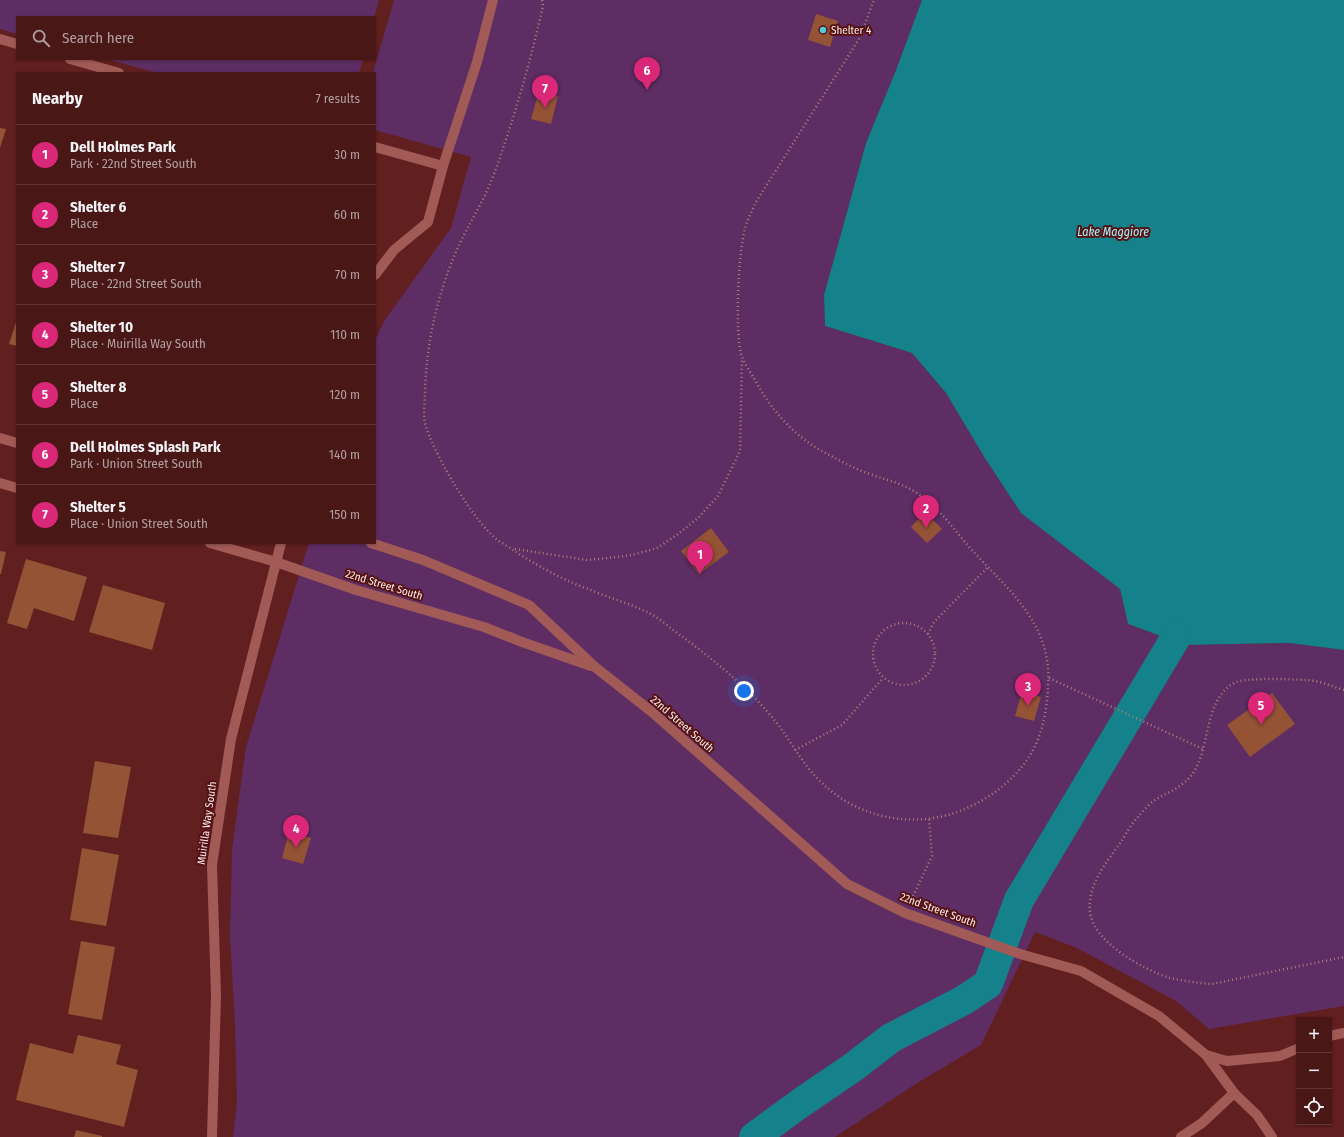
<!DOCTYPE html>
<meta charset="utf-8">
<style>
body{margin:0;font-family:"Fira Sans Condensed",sans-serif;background:#542424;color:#f1f3f6}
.controls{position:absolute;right:12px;bottom:12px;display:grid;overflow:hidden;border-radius:0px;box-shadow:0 1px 3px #0004}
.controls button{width:36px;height:36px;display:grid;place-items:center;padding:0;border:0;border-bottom:1px solid #613636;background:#4a1717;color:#f1f3f6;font:20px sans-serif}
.you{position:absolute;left:744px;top:691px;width:14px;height:14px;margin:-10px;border:3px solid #fff;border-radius:50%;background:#1a73e8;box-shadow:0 0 0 6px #1a73e833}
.badge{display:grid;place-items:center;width:26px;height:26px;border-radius:50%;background:#db2777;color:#fff;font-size:13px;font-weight:700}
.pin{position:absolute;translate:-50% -33px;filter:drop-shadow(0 1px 2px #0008)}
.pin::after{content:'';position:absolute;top:21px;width:14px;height:12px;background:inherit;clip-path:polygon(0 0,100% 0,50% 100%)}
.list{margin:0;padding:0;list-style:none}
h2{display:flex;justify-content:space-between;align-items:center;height:52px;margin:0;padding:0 16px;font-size:17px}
h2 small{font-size:13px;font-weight:400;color:#b29fa1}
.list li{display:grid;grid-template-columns:26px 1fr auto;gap:12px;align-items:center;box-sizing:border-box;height:60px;padding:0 16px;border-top:1px solid #613636}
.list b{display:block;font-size:15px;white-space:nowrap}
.list p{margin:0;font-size:13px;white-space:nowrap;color:#b29fa1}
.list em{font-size:13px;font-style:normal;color:#b29fa1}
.icon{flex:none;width:22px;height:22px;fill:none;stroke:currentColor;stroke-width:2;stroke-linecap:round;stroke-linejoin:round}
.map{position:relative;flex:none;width:1344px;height:1137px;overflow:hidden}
.search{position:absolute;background:#4a1717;box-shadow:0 1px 3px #0004;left:16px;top:16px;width:360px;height:44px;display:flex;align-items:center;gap:10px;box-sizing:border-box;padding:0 14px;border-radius:0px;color:#b29fa1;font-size:15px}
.panel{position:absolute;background:#4a1717;box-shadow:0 1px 3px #0004;left:16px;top:72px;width:360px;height:472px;border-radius:0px}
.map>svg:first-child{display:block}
.green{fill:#5e2d63}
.water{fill:#15818a}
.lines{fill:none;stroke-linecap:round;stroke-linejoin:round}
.canal{stroke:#15818a;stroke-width:30}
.building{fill:#955336}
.path{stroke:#aa7f7e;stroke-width:2.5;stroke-dasharray:1 3;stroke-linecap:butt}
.minor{stroke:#a15a56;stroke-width:10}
.poi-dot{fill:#52cbd7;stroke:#561315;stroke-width:1.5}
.labels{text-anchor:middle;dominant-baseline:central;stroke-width:4;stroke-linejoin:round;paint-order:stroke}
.poi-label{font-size:11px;fill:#fcebe9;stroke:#561315;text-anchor:start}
.street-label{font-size:11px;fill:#fcebe9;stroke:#561315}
.water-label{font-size:12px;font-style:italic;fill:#aaf2f9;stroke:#561315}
</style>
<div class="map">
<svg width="1344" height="1137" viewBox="0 0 1344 1137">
<rect width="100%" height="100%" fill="#621f1f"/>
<!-- green -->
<g class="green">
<path d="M 0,0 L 379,0 L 374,17 L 17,17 L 17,34 L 0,29 Z"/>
<path d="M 394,0 L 922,0 L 896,70 L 866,143 L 824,295 L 825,326 L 912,353 L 946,393 L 983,455 L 1083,560 L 1120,589 L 1128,624 L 1185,645 L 1289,643 L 1344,650 L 1344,1006 L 1209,1029 L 1176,1001 L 1077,948 L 1035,932 L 981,1045 L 914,1085 L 835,1137 L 233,1137 L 237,1103 L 235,1024 L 230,935 L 232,849 L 246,747 L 309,543 L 375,543 L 375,341 L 384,321 L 451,228 L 471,157 L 375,130 L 375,73 L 373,73 Z"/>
<path d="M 107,59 L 363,59 L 359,73 L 157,73 Z"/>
</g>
<!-- water -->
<path class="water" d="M 922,0 L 1344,0 L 1344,650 L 1289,643 L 1185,645 L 1128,624 L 1120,589 L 1021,513 L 983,455 L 946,393 L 912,353 L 825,326 L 824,295 L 866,143 L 896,70 Z"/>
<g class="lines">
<!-- canal -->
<path class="canal" d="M 754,1137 L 802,1102 L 852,1068 L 891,1038 L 964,1000 L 988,984 L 1019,900 L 1176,637"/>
</g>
<!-- building -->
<g class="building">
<path d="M 816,14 L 838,21 L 830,47 L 808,40 Z"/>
<path d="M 539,91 L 558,96 L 551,124 L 531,119 Z"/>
<path d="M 0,128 L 6,129 L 0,148 Z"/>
<path d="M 17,319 L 17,346 L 9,344 Z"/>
<path d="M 925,512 L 942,529 L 927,543 L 911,527 Z"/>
<path d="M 711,528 L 729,552 L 699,574 L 681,551 Z"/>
<path d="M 0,551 L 6,552 L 1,574 L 0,574 Z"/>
<path d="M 26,559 L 87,577 L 74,621 L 34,608 L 27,629 L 7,623 Z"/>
<path d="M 103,585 L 165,603 L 152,650 L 89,632 Z"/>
<path d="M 1022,692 L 1041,697 L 1034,721 L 1015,716 Z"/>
<path d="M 1272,693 L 1295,724 L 1250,757 L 1227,725 Z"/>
<path d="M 95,761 L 131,767 L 118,838 L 83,833 Z"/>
<path d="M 289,832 L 311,838 L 303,864 L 282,858 Z"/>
<path d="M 82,848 L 119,855 L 106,926 L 70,920 Z"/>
<path d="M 81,941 L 115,947 L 102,1020 L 68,1014 Z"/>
<path d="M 78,1035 L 121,1045 L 116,1064 L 138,1070 L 124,1127 L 16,1100 L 30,1043 L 73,1054 Z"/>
<path d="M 76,1130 L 102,1136 L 102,1137 L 74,1137 Z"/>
</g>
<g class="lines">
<!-- path -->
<g class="path">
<path d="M 542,0 L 543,6 C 530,63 514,119 494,174 C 485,199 471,220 460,243 C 438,290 426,343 425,394 C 425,403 423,414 425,423 C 428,438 446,470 454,484 C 466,503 478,522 495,538 C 502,544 512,548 519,554 C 542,568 563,580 588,589 C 609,598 632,604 651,614 C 662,620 672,630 683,637 C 716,662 750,689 776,722 C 792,742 803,766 823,784 C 861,820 919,830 967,808 C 996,795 1022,774 1036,744 C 1044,726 1047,707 1048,687 C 1053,624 1009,591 971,549 C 954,530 939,507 917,493 C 902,483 889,481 873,475 C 854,469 837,459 820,450 C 792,434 770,408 755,380 C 750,372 744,363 741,354 C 735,329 738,254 745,229 C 747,220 752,211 756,202 L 859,39 L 874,0"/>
<path d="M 515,549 L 587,560 L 609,558 L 632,555 L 657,548 L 678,534 L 698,518 L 718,496 L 740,451 L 742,359"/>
<circle cx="904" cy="654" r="31"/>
<path d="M 928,634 L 934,622 L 988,567"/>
<path d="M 1049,678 L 1203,749"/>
<path d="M 1344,690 C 1334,687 1325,683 1315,681 C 1302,679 1244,677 1234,683 C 1202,701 1212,751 1190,777 C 1181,788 1166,793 1155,800 C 1149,804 1143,811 1138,817 C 1131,824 1126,834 1121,842 C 1106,863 1087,885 1090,912 C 1093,942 1144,970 1170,978 C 1184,981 1198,983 1212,984 L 1344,957"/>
<path d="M 795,750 L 842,725 L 883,678"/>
<path d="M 913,896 L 932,856 L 929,819"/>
</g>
<!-- minor -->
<g class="minor">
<path d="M 0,39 L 17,44"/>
<path d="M 70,59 L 119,73"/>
<path d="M 375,147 L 443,166"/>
<path d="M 375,275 L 394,250 L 428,222 L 443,166 L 477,62 L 493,0"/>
<path d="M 0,438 L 17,443"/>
<path d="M 0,483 L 17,488"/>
<path d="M 210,543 L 276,562 L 356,590 L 484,627 L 522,642 L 591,666"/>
<path d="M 371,543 L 423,560 L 529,605 L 595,667 L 652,712 L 847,884 L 905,913 L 1020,954 L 1081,971 L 1159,1016 L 1206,1055 L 1227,1061 L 1280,1056 L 1299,1048"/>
<path d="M 1329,1036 L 1344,1033"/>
<path d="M 1206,1055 L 1234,1093 L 1257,1115 L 1272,1137"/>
<path d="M 212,1137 L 216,996 L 212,865 L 231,739 L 281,543"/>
<path d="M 1181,1137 L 1202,1123 L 1234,1093"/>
</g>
</g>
<!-- markers -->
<circle class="poi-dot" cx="823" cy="30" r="4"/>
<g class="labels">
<!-- poi labels -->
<g class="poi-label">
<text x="831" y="30">Shelter 4</text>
</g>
<!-- street labels -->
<g class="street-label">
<text transform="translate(384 585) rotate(17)">22nd Street South</text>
<text transform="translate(682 724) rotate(41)">22nd Street South</text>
<text transform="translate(207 823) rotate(-82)">Muirilla Way South</text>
<text transform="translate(938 910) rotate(20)">22nd Street South</text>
</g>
<!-- water labels -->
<g class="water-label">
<text x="1113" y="232">Lake Maggiore</text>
</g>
</g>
</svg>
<div class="controls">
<button>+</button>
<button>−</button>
<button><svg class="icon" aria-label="locate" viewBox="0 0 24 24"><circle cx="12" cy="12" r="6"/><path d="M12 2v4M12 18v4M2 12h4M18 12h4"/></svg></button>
</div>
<div class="you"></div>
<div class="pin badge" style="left:700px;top:574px">1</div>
<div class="pin badge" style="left:926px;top:528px">2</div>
<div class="pin badge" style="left:1028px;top:706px">3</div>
<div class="pin badge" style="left:296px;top:848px">4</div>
<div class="pin badge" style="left:1261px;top:725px">5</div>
<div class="pin badge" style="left:647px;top:90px">6</div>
<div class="pin badge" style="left:545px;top:108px">7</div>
<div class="search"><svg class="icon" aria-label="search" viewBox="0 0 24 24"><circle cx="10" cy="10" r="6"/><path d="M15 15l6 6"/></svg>Search here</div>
<section class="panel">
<h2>Nearby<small>7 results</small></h2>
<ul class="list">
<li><span class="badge">1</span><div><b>Dell Holmes Park</b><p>Park · 22nd Street South</p></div><em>30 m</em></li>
<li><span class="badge">2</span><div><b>Shelter 6</b><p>Place</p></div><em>60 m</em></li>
<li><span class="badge">3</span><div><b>Shelter 7</b><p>Place · 22nd Street South</p></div><em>70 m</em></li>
<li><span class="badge">4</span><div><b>Shelter 10</b><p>Place · Muirilla Way South</p></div><em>110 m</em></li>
<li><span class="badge">5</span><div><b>Shelter 8</b><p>Place</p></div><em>120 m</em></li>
<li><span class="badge">6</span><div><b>Dell Holmes Splash Park</b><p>Park · Union Street South</p></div><em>140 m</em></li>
<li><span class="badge">7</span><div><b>Shelter 5</b><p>Place · Union Street South</p></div><em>150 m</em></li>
</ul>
</section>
</div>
